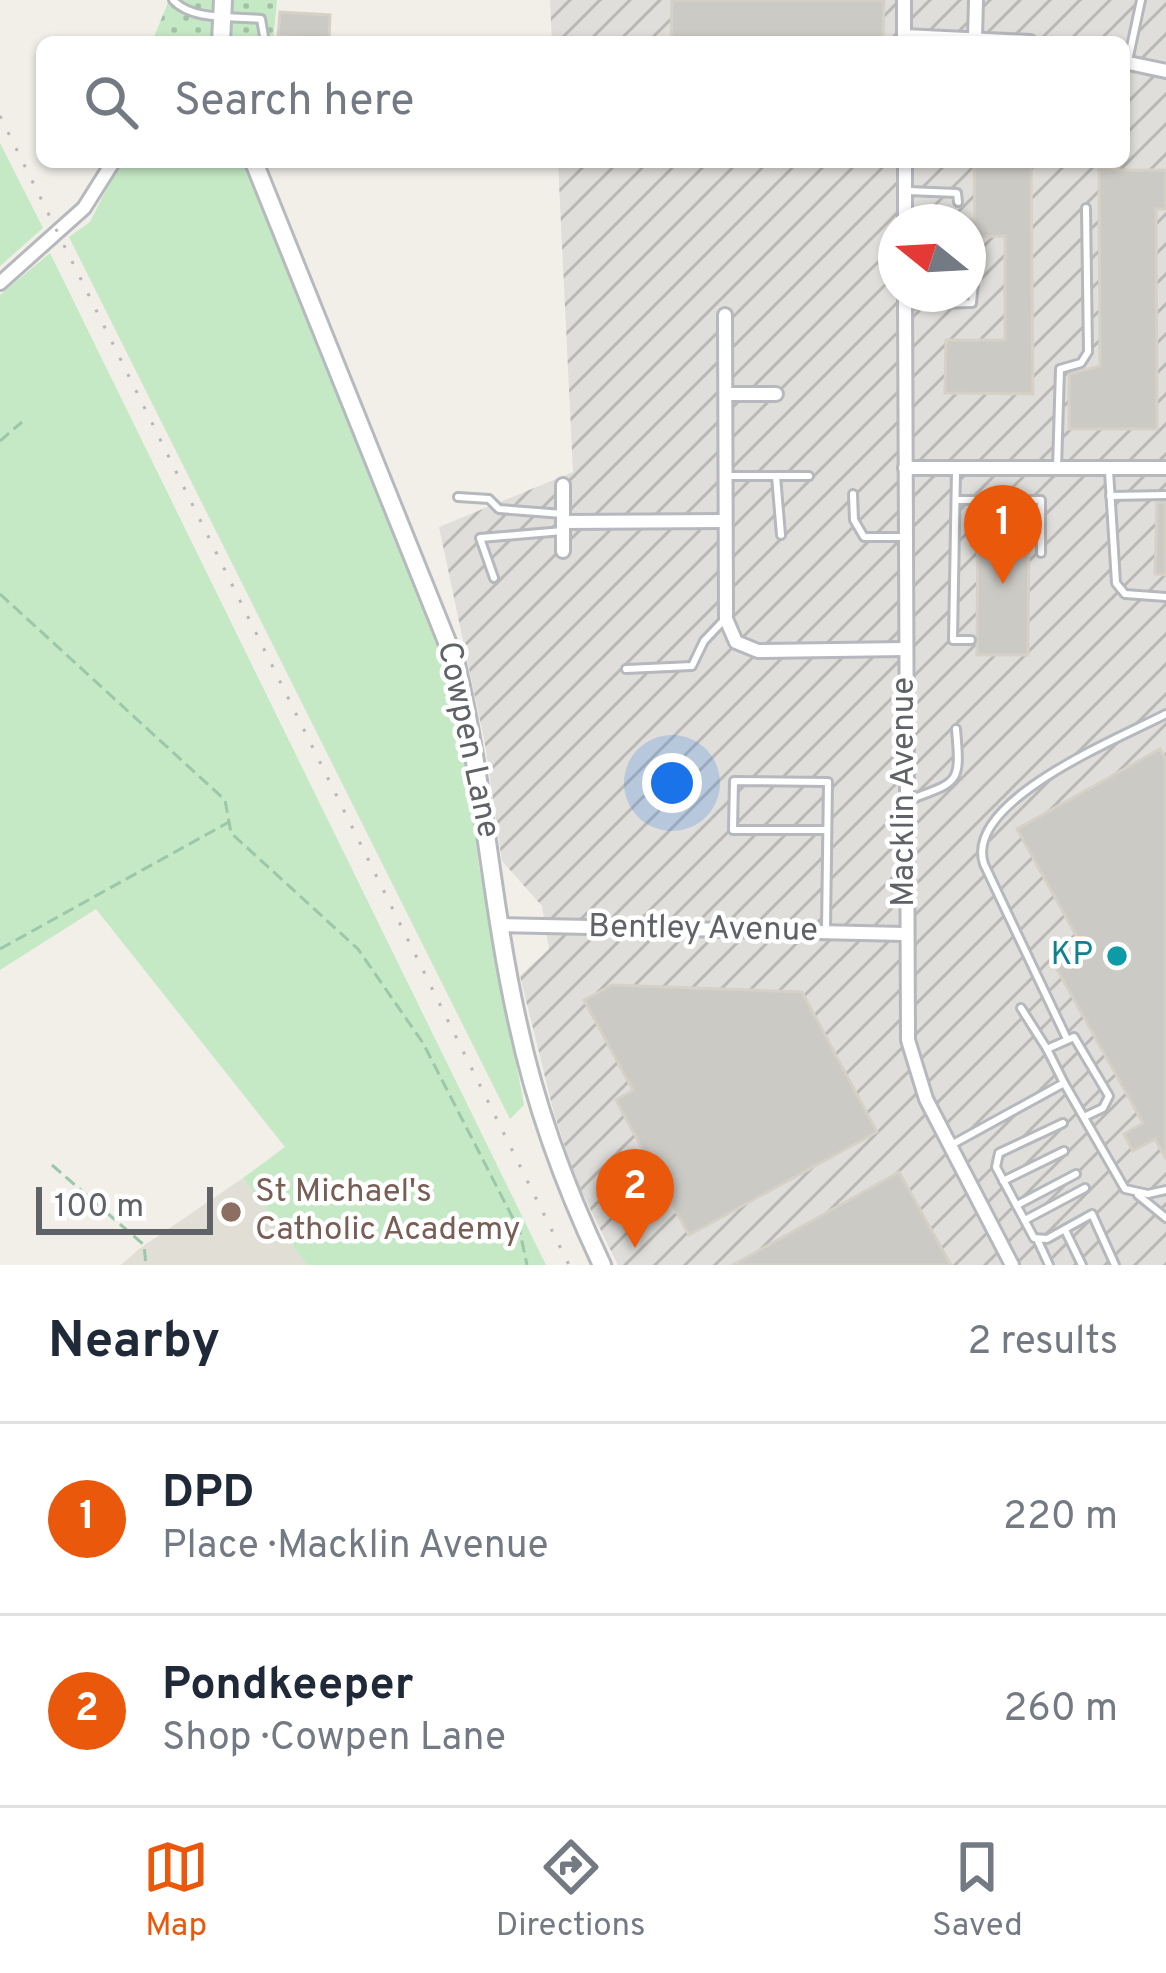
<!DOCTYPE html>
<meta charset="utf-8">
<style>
body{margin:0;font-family:Overpass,sans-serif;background:#f6f6f7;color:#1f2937}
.compass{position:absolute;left:878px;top:204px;width:108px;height:108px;border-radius:50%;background:#fff;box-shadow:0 3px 9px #0004;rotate:288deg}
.scale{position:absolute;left:36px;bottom:30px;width:177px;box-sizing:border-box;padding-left:12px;border:6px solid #5f6368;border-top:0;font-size:33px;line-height:42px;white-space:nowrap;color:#5f6368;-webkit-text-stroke:9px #fff;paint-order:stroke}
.you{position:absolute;left:672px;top:783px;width:42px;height:42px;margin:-30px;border:9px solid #fff;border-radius:50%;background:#1a73e8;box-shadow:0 0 0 18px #1a73e833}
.badge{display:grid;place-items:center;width:78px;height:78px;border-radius:50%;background:#ea580c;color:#fff;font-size:39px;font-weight:700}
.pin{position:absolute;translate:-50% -99px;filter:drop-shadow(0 3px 6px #0008)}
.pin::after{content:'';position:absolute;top:63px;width:42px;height:36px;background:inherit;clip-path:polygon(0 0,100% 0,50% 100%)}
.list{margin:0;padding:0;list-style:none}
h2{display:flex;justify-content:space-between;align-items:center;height:156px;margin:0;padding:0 48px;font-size:51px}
h2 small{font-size:39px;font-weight:400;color:#747a83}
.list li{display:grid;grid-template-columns:78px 1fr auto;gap:36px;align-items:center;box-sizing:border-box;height:192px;padding:0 48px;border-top:3px solid #e0e1e3}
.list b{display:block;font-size:45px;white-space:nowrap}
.list p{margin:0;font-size:39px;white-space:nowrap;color:#747a83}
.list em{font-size:39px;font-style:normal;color:#747a83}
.icon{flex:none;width:66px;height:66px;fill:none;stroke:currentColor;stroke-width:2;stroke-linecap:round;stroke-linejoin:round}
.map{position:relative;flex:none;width:1166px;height:1265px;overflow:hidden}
.search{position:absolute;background:#fff;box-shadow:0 3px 9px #0004;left:36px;right:36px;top:36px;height:132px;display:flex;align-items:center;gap:30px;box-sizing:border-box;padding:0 42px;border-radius:18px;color:#747a83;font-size:45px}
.sheet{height:540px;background:#fff}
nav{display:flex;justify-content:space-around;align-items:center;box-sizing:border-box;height:168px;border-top:3px solid #e0e1e3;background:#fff;font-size:33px;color:#747a83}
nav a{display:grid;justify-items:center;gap:6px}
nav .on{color:#ea580c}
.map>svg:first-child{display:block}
.industrial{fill:url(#industrial-furrows);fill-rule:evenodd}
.education{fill:#e1ded6}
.grass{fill:url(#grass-dots)}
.park{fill:#c5e8c5}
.building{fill:#cccac5;stroke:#d6d1c6;stroke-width:3}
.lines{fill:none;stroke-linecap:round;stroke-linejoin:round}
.lane-casing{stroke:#b5b8bc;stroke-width:12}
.street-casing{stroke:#b5b8bc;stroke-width:18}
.secondary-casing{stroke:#b6babf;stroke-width:22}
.path{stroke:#9cc7a9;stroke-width:3;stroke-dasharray:12 6;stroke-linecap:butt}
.lane{stroke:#fff;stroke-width:6}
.street{stroke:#fff;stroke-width:12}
.secondary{stroke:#fff;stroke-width:16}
.rail{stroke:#b6b7b8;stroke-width:3;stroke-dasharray:3 15;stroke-linecap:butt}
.culture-dot{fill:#0f9aa8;stroke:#fff;stroke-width:4.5}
.education-dot{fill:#8d6e63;stroke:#fff;stroke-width:4.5}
.labels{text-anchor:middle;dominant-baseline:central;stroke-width:9;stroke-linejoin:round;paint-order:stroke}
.street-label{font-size:33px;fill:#5f6368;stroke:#fff}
.culture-label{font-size:33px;fill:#0d838f;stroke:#fff;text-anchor:end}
.education-label{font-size:33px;fill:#785e54;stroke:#fff;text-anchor:start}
</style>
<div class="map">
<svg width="1166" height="1265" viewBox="0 0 1166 1265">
<defs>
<pattern id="industrial-furrows" width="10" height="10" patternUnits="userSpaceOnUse" patternTransform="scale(3)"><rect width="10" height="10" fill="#e0deda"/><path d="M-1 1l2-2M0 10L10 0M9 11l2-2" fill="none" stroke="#b9b8b5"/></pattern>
<pattern id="grass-dots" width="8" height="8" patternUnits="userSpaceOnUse" patternTransform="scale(3)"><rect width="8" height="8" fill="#c5e8c5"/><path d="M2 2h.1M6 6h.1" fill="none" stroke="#a3c0a4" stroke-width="1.8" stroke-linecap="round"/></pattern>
</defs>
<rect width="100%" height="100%" fill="#f1efe8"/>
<!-- industrial -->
<path class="industrial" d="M 550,0 L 1166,0 L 1166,1265 L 618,1265 L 576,1180 L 554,1113 L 520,976 L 549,949 L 542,906 L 502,861 L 485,744 L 439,527 L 573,472 L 558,162 L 1124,162 L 1124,42 L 552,42 ZM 896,222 L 968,222 L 968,294 L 896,294 Z"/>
<!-- education -->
<path class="education" d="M 243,1178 L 307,1265 L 121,1265 L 139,1249 Z"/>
<!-- grass -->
<path class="grass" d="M 169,0 L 277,0 L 273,42 L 152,42 Z"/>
<!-- park -->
<g class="park">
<path d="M 0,143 L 43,228 L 0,266 Z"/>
<path d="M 120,162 L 243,162 L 427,607 L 464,738 L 479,866 L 524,1105 L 510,1119 L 69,237 L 90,222 Z"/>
<path d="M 50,253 L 546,1265 L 307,1265 L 243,1178 L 285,1147 L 96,909 L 0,970 L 0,295 Z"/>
</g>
<!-- building -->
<g class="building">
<path d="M 672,0 L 884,0 L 883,42 L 671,42 Z"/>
<path d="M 280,12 L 330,15 L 329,39 L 300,42 L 300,37 L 278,36 Z"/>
<path d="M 974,162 L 1031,162 L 1033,394 L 945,393 L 946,340 L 1005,340 L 1005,236 L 968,237 L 968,220 L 975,220 Z"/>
<path d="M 1099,170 L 1166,170 L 1166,209 L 1156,209 L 1157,429 L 1069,429 L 1069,374 L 1100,366 Z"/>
<path d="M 1166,502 L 1166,575 L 1155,574 L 1157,503 Z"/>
<path d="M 1029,513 L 1028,655 L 977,655 L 978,514 Z"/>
<path d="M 1160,749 L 1166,760 L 1166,1159 L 1155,1139 L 1133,1151 L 1124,1134 L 1143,1123 L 1054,964 L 1083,948 L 1017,829 Z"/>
<path d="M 612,985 L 802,992 L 877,1132 L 689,1235 L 616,1100 L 633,1090 L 584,1000 Z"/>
<path d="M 899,1172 L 951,1265 L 733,1265 Z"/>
</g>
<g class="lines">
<!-- lane casing -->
<g class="lane-casing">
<g id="lane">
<path d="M 173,0 C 192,21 233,16 261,19 L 265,42"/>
<path d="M 1128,61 L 1141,0"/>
<path d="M 908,191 L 957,193 L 958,202"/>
<path d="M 908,305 L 972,303 L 976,262"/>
<path d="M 1057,468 L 1060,369 L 1081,363 L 1088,352 L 1086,208"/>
<path d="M 956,471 L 953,640 L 971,640"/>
<path d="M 1109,471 L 1116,583 L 1125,594 L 1166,597"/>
<path d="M 729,476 L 809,476"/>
<path d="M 776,476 L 781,535"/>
<path d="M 853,494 L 854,520 L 864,537 L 905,537"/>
<path d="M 1110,496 L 1166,495"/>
<path d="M 458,497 L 489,499 L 499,509 L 563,514"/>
<path d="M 956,500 L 1041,500 L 1041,553"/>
<path d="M 494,578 L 480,538 L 563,531"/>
<path d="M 626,669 L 692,666 L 704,641 L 723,621"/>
<path d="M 909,800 C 959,781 961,785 956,729"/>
<path d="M 826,929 L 828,782 L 734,781 L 733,830 L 827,830"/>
<path d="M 1021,1008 L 1047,1049"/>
<path d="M 1067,1039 L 984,864 C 963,801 1120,738 1166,714"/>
<path d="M 1064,1083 L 1047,1049 L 1074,1037 L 1109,1096 L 1103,1108 L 1084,1117"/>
<path d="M 1063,1123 L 999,1153 L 996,1167 L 1034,1238 L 1047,1239 L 1092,1214 L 1115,1265"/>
<path d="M 953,1144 L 1064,1083 L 1125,1189 L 1148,1194 L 1166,1190"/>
<path d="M 1003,1181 L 1064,1151"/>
<path d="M 1138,1195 L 1166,1218"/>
<path d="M 1017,1205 L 1076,1174"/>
<path d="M 1025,1220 L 1085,1188"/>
<path d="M 1065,1230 L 1082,1265"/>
<path d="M 1038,1241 L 1049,1265"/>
</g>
</g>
<!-- street casing -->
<g class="street-casing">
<g id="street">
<path d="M 904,36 L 1030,42"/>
<path d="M 975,38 L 976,0"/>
<path d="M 904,41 L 904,0"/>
<path d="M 1124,62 L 1166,71"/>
<path d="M 905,162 L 905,222"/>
<path d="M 0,283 L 84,208 L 113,162"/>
<path d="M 905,294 L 908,1040 L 926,1099 L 1012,1265"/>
<path d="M 725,315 L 726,619 L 736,642 L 758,651 L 905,649"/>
<path d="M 726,394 L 776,394"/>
<path d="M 905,468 L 1166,468"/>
<path d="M 563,522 L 725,521"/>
<path d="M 563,551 L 563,485"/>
<path d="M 501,925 L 905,934"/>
</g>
</g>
<!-- secondary casing -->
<g class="secondary-casing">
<g id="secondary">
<path d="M 221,42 L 223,0"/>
<path d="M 254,162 L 456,664 C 484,783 491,905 518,1024 C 536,1109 565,1187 602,1265"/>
</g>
</g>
<!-- path -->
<g class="path">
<path d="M 0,441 L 22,422"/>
<path d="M 0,594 L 225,800 L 231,833 L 358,949 L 423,1043 L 520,1232 L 527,1265"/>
<path d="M 0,949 L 229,822"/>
<path d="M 52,1165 L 144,1245 L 146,1265"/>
</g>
<!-- lane -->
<use href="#lane" class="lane"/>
<!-- street -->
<use href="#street" class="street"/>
<!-- secondary -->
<use href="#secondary" class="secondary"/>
<!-- rail -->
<path class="rail" d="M 0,116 L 569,1265"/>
</g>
<!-- markers -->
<circle class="culture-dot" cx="1117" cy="956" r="12"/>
<circle class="education-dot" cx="231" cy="1212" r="12"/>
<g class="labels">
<!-- street labels -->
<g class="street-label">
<text transform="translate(467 740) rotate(78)">Cowpen Lane</text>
<text transform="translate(905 792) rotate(-90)">Macklin Avenue</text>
<text transform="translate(703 930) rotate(1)">Bentley Avenue</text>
</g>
<!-- culture labels -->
<g class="culture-label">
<text x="1093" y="956">KP</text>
</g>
<!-- education labels -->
<g class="education-label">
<text x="255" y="1193">St Michael's<tspan x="255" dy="38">Catholic Academy</tspan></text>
</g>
</g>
</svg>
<svg class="compass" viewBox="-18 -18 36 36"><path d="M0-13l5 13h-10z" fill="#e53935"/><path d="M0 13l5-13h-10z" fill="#747a83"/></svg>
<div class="scale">100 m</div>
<div class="you"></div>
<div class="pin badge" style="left:1003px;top:584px">1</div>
<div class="pin badge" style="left:635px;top:1248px">2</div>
<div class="search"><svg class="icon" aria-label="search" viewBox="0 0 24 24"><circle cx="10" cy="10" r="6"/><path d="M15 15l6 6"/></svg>Search here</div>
</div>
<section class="sheet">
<h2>Nearby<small>2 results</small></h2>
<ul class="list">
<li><span class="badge">1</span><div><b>DPD</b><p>Place · Macklin Avenue</p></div><em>220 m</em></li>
<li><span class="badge">2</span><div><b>Pondkeeper</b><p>Shop · Cowpen Lane</p></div><em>260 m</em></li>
</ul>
</section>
<nav>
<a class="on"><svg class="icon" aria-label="map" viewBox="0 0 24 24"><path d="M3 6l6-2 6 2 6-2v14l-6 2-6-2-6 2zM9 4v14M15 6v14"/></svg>Map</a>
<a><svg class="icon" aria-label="directions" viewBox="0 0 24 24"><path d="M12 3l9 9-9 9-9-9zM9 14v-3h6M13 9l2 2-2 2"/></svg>Directions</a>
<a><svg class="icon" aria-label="saved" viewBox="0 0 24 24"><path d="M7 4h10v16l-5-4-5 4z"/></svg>Saved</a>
</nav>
